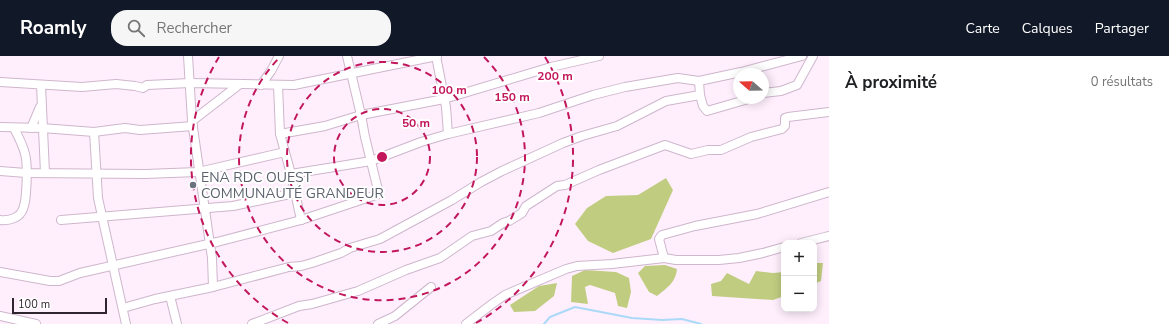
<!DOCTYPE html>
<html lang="fr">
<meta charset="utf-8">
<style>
body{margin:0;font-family:"Nunito Sans",sans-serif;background:#f6f6f6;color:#202124}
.controls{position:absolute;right:12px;bottom:12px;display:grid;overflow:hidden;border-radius:8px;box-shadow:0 2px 10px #0003}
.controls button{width:36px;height:36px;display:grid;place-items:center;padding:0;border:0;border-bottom:1px solid #e0e0e0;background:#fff;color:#202124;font:20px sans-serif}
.compass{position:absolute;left:733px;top:12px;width:36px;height:36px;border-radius:50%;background:#fff;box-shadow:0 2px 10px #0003;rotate:290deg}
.scale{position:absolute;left:12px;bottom:10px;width:95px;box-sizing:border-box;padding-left:4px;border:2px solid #2e252e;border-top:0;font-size:11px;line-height:14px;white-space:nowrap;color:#2e252e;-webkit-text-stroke:3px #fff;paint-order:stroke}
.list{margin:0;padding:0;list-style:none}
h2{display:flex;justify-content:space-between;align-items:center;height:52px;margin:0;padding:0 16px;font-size:17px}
h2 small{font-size:13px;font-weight:400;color:#757577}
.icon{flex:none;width:22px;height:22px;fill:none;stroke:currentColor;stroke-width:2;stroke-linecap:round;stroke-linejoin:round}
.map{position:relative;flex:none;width:829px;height:268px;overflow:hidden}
header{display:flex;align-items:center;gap:24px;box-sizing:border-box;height:56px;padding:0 20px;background:#111827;color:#fff}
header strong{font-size:19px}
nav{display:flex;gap:22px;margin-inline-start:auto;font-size:14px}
.search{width:280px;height:36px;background:#f6f6f6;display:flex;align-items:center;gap:10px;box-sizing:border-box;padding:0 14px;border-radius:16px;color:#757577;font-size:15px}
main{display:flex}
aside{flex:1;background:#fff}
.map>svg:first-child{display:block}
.green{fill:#c0cd80}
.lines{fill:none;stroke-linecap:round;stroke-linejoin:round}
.stream{stroke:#abd9f8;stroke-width:2}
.minor-casing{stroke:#ceb6cc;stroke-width:10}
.minor{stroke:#fff;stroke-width:8}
.ring{fill:none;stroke:#c2185b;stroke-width:2;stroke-dasharray:7 5}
.worship-dot{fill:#6b7280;stroke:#fff;stroke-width:1.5}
.labels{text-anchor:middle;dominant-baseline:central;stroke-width:4;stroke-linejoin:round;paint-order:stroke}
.worship-label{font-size:14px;fill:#5b616d;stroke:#fff;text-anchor:start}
.centre{fill:#c2185b;stroke:#fff;stroke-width:2}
.ring-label{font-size:12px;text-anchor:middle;font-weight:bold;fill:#c2185b;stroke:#fff;stroke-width:4;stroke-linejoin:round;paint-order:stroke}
</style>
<header>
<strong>Roamly</strong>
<div class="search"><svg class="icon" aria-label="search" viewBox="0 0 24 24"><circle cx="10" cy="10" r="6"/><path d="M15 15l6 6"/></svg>Rechercher</div>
<nav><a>Carte</a><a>Calques</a><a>Partager</a></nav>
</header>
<main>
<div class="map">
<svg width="829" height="268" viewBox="0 0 829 268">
<rect width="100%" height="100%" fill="#ffeffd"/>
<!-- green -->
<g class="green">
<path d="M 666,122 L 673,134 L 651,183 L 613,197 L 588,185 L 575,168 L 587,152 L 606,140 L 638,139 Z"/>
<path d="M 814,207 L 823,207 L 821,225 L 814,228 Z"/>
<path d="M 665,209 L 677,213 C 676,226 667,232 657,240 L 649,236 L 638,217 L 645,210 Z"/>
<path d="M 585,214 L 616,216 L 629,222 L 631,236 L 627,252 L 618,250 L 615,237 L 590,229 L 585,231 L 588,248 L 571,246 L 572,220 Z"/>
<path d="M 756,215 L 773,217 L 784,216 L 784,240 L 773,244 L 712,240 L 711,228 L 721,225 L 727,217 L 749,228 Z"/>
<path d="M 557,227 L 554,240 L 535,255 L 514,256 L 510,249 L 539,230 Z"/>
</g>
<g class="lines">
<!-- stream -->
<path class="stream" d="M 544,268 L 550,261 L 575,251 L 632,262 L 662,264 L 682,263 L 701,268"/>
<!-- minor casing -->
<g class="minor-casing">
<g id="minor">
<path d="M 188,0 L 192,65 L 212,202 L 213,231"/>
<path d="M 436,0 L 446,51 L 448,78"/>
<path d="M 0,26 L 82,31 L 116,28 L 135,30 L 143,32 L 147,29 L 190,27 L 294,29 L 437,0"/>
<path d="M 41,29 L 45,117"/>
<path d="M 261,29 L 271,15 L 279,0"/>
<path d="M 278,29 L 280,78 L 291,118 L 301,164"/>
<path d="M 763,37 L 781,35 L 797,29 L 813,0"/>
<path d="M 700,39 L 703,50 L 707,55 L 752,42"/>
<path d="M 192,65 L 240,28"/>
<path d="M 0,71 L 42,72 L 94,76 L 125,72 L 140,74 L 193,70"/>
<path d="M 31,72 L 40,51"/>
<path d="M 94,76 L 98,142 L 126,268"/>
<path d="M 280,78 L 325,70 L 361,59 L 444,43 L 551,11 L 599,0"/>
<path d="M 0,115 L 26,117 L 145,118 L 198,116 L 285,96"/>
<path d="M 291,118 L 371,105 L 421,86 L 448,78 L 539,57 L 593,39 L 625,31 L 678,22 L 699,25"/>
<path d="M 0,164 C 9,165 20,162 23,153 C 27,144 28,107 25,98 C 23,89 18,80 14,72"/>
<path d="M 61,164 L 233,150 L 295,137"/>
<path d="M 801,187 L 829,180"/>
<path d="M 664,202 L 659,183 L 662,179 L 695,170 L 757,158 L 829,136"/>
<path d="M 0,216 L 50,225 L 59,225 L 80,217 L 217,186 L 301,164 L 379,138 L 365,81 L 361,59 L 347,0"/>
<path d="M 170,240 L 177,268"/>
<path d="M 123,252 L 155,243 L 213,231 L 289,211 L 301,210 L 312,207 L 341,197 L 350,192 L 380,183 L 452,144 L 481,126 L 502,115 L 563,87 L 582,80 L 617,70 L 666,45 L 700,39 L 699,25 L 741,16 L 802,0"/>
<path d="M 0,260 L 36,268"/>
<path d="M 252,268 L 299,250 L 312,248 L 358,235 L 406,214 L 440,202 L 472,180 L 491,175 L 503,167 L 509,165 L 522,157 L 526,150 L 557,130 L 565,129 L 599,114 L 665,89 L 691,98 L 708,94 L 721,94 L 751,81 L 782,73 L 785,70 L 785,62 L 788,61 L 829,56"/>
<path d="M 378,268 L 395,260 L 431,231"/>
<path d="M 466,268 L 492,248 L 505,239 L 566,213 L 577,210 L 612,208 L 664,202 L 676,204 L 719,204 L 739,202 L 763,197 L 784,191"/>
</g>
</g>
<!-- minor -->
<use href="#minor" class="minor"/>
</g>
<!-- distance rings -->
<g class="ring">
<circle cx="382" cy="101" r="48"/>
<circle cx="382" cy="101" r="95"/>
<path d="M484 1A143 143 0 1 1 280 1"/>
<path d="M288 267A191 191 0 0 1 219 1M545 1A191 191 0 0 1 476 267"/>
</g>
<!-- markers -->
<circle class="worship-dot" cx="193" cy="129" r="4"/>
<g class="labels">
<!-- worship labels -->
<g class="worship-label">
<text x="201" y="121">ENA RDC OUEST<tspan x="201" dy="16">COMMUNAUTÉ GRANDEUR</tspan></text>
</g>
</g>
<circle cx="382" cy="101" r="6" class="centre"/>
<g class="ring-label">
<text x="555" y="24">200 m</text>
<text x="449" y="38">100 m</text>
<text x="512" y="45">150 m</text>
<text x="416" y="71">50 m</text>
</g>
</svg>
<div class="controls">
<button>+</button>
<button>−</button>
</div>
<svg class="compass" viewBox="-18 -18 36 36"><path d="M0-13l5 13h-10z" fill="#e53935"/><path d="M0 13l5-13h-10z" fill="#757577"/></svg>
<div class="scale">100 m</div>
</div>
<aside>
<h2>À proximité<small>0 résultats</small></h2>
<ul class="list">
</ul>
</aside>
</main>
